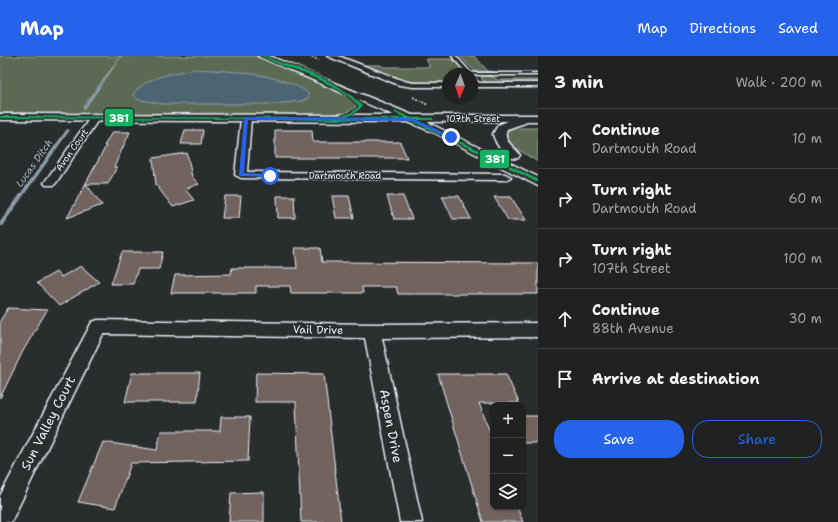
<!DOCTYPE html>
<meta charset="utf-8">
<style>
body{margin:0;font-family:"Shantell Sans",sans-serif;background:#2d2f2f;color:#f1f3f6}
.controls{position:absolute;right:12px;bottom:12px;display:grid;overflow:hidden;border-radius:8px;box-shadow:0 1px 3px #0004}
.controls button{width:36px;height:36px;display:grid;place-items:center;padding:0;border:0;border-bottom:1px solid #3d3f40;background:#202222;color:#f1f3f6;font:20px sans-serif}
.compass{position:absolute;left:442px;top:12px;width:36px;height:36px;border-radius:50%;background:#202222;box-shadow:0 1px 3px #0004;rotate:182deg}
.stop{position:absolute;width:12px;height:12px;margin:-9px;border:3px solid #2563eb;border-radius:50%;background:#fff}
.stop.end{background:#2563eb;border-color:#fff;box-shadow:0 1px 4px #0008}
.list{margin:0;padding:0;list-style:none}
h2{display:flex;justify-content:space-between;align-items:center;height:52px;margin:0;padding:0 16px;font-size:17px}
h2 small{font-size:13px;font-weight:400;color:#a2a4a5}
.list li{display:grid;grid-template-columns:26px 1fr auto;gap:12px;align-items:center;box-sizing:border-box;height:60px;padding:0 16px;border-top:1px solid #3d3f40}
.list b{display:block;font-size:15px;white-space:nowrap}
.list p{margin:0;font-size:13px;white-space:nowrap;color:#a2a4a5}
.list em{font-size:13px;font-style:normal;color:#a2a4a5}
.actions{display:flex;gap:8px;padding:12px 16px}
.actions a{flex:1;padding:9px 0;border:1px solid #2563eb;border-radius:16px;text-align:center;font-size:14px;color:#2563eb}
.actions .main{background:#2563eb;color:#fff}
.icon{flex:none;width:22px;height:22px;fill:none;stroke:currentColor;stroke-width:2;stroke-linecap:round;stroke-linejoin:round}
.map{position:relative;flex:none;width:538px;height:466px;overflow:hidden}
header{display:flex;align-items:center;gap:24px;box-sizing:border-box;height:56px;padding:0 20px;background:#2563eb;color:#fff}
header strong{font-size:19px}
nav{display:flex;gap:22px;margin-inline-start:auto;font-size:14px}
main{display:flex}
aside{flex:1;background:#202222}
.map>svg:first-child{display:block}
.green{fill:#5b6b53;stroke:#a2aea6}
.water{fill:#4e6572;stroke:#8c9da8}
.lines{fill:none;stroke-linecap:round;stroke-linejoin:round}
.stream{fill:#8c9da8;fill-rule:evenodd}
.building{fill:#72645f;stroke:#e8f1f8}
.service-casing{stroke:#e8f1f8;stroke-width:3}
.minor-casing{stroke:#e8f1f8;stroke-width:3}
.tertiary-casing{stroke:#e8f1f8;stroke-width:3}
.path{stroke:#e8f1f8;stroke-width:1.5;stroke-dasharray:2 1.5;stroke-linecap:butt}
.service{fill:#2a2d2e;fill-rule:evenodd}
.minor{fill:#2a2d2e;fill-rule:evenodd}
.tertiary{fill:#2a2d2e;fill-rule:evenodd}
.bus-1-casing{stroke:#2a2d2e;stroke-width:3}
.bus-1{fill:#13b361;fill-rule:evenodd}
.route{fill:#2563eb}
.labels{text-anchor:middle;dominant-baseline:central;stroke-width:3;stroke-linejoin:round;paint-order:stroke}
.far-street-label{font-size:9px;fill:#e8f1f8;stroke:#2a2d2e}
.far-water-label{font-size:10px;font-style:italic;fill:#aab9c2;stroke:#2a2d2e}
.street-label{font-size:11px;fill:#e8f1f8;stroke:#2a2d2e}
.near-street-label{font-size:13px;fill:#e8f1f8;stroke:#2a2d2e}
.line-badge{stroke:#2a2d2e;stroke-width:1.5}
.badge-label{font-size:11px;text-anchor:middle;font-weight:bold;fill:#fff}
</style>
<header>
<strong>Map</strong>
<nav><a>Map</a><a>Directions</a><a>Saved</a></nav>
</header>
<main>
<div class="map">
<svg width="538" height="466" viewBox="0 0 538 466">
<rect width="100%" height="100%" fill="#2a2d2e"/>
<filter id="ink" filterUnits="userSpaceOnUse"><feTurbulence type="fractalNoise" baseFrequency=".025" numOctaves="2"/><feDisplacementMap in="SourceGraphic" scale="8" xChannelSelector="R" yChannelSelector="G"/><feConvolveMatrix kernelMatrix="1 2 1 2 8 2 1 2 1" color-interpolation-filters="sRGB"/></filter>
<g filter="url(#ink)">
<!-- green -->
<g class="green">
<path d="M 0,0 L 255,0 L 346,40 L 355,45 L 356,48 L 355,52 L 345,57 L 323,59 L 0,57 Z"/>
<path d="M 460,0 L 474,0 L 488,15 L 498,16 L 474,15 Z"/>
<path d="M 426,3 L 453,3 L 466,18 L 448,18 L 448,27 L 406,26 L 361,9 L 381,9 L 383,11 L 430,11 Z"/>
<path d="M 484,20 L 494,21 L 497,24 L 538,24 L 538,27 L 492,27 L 483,25 L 481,21 Z"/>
<path d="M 520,72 L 538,72 L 538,106 L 508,87 L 505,79 L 510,73 Z"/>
</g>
<!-- water -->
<path class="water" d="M 196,13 C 228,15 282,17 308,37 L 308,42 L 302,45 L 273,48 L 163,48 L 137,43 L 133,39 C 143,21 177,16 196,13 Z"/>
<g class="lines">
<!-- stream -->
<g class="stream">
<path d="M 120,0 L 122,0 L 85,53 L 83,53 L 83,51 Z"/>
<path d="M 67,73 L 70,74 L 2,170 L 0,170 L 0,166 Z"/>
</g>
</g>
<!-- building -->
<g class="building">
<path d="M 185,74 L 203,74 L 201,88 L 181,88 Z"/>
<path d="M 275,74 L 312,74 L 313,86 L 400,86 L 407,102 L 275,102 Z"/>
<path d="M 112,76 L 130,76 L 114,111 L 117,111 L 108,128 L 86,128 L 102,149 L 67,162 L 106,90 L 104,90 Z"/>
<path d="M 187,97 L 192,121 L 199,128 L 185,133 L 194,144 L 173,151 L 156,129 L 153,102 Z"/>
<path d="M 225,140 L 241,140 L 239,162 L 222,162 Z"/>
<path d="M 277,140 L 294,140 L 295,162 L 278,162 Z"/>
<path d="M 332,140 L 349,140 L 354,162 L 336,162 Z"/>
<path d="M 387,140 L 403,140 L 412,163 L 394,163 Z"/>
<path d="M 442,140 L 459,140 L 471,163 L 453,163 Z"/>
<path d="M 494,141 L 511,141 L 526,164 L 508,164 Z"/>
<path d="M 295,192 L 320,192 L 322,206 L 538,207 L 538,238 L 398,238 L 396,231 L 362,231 L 363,237 L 291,237 L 290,230 L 256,230 L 256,237 L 171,237 L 175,219 L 231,218 L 232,212 L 297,212 Z"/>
<path d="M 122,196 L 163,196 L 159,213 L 138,213 L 133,228 L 111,228 Z"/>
<path d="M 81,210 L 99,226 L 59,250 L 37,227 L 56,216 L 61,221 Z"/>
<path d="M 8,252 L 47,254 L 23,295 L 0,342 L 0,265 Z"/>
<path d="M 132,317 L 200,317 L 197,346 L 125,346 Z"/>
<path d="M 256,317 L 324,318 L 341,466 L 301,466 L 296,346 L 255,346 Z"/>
<path d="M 438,318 L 506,318 L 519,347 L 479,347 L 493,384 L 493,451 L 517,451 L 523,466 L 483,466 Z"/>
<rect x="523" y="360" width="15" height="27"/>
<path d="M 221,361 L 250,361 L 248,405 L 131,407 L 115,452 L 78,446 L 103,386 L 157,394 L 161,375 L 220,375 Z"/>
<path d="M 264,436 L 264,466 L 229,466 L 231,437 Z"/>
</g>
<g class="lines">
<!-- service casing -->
<g class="service-casing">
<g id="service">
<path d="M 452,0 L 456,0 L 471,17 L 538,17 L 538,19 L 472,19 L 472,18 L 467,18 Z"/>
<path d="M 472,20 L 480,28 L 480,30 L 478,30 L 472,23 Z"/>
</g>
</g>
<!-- minor casing -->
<g class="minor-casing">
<g id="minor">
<path d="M 327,0 L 338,0 L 404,25 L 413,27 L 448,27 L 448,31 L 413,31 L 399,29 Z"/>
<rect x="472" y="27" width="66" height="4"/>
<path d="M 95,58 L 100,61 L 56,127 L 54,129 L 46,129 L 44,127 L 92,59 Z"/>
<path d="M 246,60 L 251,63 L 247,116 L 505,118 L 511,121 L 505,124 L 241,122 L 235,119 L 241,63 Z"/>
<path d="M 98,264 L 372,268 L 538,267 L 538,281 L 382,282 L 422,466 L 400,466 L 365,282 L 103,278 L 11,466 L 0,466 L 0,440 L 92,266 Z"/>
</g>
</g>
<!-- tertiary casing -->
<g class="tertiary-casing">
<path id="tertiary" d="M 258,0 L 269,0 L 412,59 L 538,59 L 538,65 L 526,65 L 525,67 L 507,73 C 502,85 514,90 520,99 L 518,102 C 506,105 496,89 493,78 L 498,69 L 508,65 L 427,66 L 538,121 L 538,130 L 433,76 L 408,66 L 0,64 L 0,58 L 393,59 Z"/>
</g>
<!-- path -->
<g class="path">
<path d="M 308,0 L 319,4"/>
<path d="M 413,41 L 428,49"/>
</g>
<!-- service -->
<use href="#service" class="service"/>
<!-- minor -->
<use href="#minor" class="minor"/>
<!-- tertiary -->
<use href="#tertiary" class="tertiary"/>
<!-- bus-1 casing -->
<g class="bus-1-casing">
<path id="bus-1" d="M 261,0 L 264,0 C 297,14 338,22 362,50 C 357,57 350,60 341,62 L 406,62 L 395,57 L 394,56 L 396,55 L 411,62 L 433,62 L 433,64 L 415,64 L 502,105 L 538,124 L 538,127 L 500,107 L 410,64 L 0,62 L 0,60 L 320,62 C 334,61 349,62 359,50 C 340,29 312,21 286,11 C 278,8 269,4 261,0 Z"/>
</g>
<!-- bus-1 -->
<use href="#bus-1" class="bus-1"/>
</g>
</g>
<!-- route -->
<path class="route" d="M 246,61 L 412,62 L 453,81 L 449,82 L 412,65 L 248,64 L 244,117 L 270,118 L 273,120 L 270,121 L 241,120 L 239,119 L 244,63 Z"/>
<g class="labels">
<!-- far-street labels -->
<g class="far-street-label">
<text x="473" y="63">107th Street</text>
<text transform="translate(72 94) rotate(-55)">Avon Court</text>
<text x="345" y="120">Dartmouth Road</text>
</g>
<!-- far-water labels -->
<g class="far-water-label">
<text transform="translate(34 107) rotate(-55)">Lucas Ditch</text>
</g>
<!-- street labels -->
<g class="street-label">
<text transform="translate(318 274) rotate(1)">Vail Drive</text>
</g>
<!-- near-street labels -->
<g class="near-street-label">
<text transform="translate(48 367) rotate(-63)">Sun Valley Court</text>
<text transform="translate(391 370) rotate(79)">Aspen Drive</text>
</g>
</g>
<g class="line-badge">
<rect x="104" y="52" width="30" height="19" rx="4" fill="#13b361"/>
<rect x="479" y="93" width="31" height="20" rx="4" fill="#13b361"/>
</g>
<g class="badge-label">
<text x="119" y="66">381</text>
<text x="495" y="107">381</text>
</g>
</svg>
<div class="controls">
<button>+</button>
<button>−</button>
<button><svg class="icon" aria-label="layers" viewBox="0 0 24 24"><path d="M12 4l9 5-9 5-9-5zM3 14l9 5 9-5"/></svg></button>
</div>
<svg class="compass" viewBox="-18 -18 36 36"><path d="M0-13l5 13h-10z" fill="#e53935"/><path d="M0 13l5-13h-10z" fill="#a2a4a5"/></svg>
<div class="stop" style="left:270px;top:120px"></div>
<div class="stop end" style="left:451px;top:81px"></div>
</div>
<aside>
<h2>3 min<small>Walk · 200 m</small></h2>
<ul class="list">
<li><svg class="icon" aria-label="ahead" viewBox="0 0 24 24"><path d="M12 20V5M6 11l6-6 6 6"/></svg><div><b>Continue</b><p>Dartmouth Road</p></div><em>10 m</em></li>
<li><svg class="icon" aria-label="right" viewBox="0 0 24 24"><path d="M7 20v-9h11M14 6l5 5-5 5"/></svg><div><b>Turn right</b><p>Dartmouth Road</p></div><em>60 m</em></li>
<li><svg class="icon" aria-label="right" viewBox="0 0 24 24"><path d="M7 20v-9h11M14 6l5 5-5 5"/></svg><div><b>Turn right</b><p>107th Street</p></div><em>100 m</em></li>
<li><svg class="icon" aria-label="ahead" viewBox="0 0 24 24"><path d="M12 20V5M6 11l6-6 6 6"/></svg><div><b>Continue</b><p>88th Avenue</p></div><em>30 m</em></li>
<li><svg class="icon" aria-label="arrive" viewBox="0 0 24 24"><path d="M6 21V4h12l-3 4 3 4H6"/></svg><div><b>Arrive at destination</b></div></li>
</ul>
<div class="actions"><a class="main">Save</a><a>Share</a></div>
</aside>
</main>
